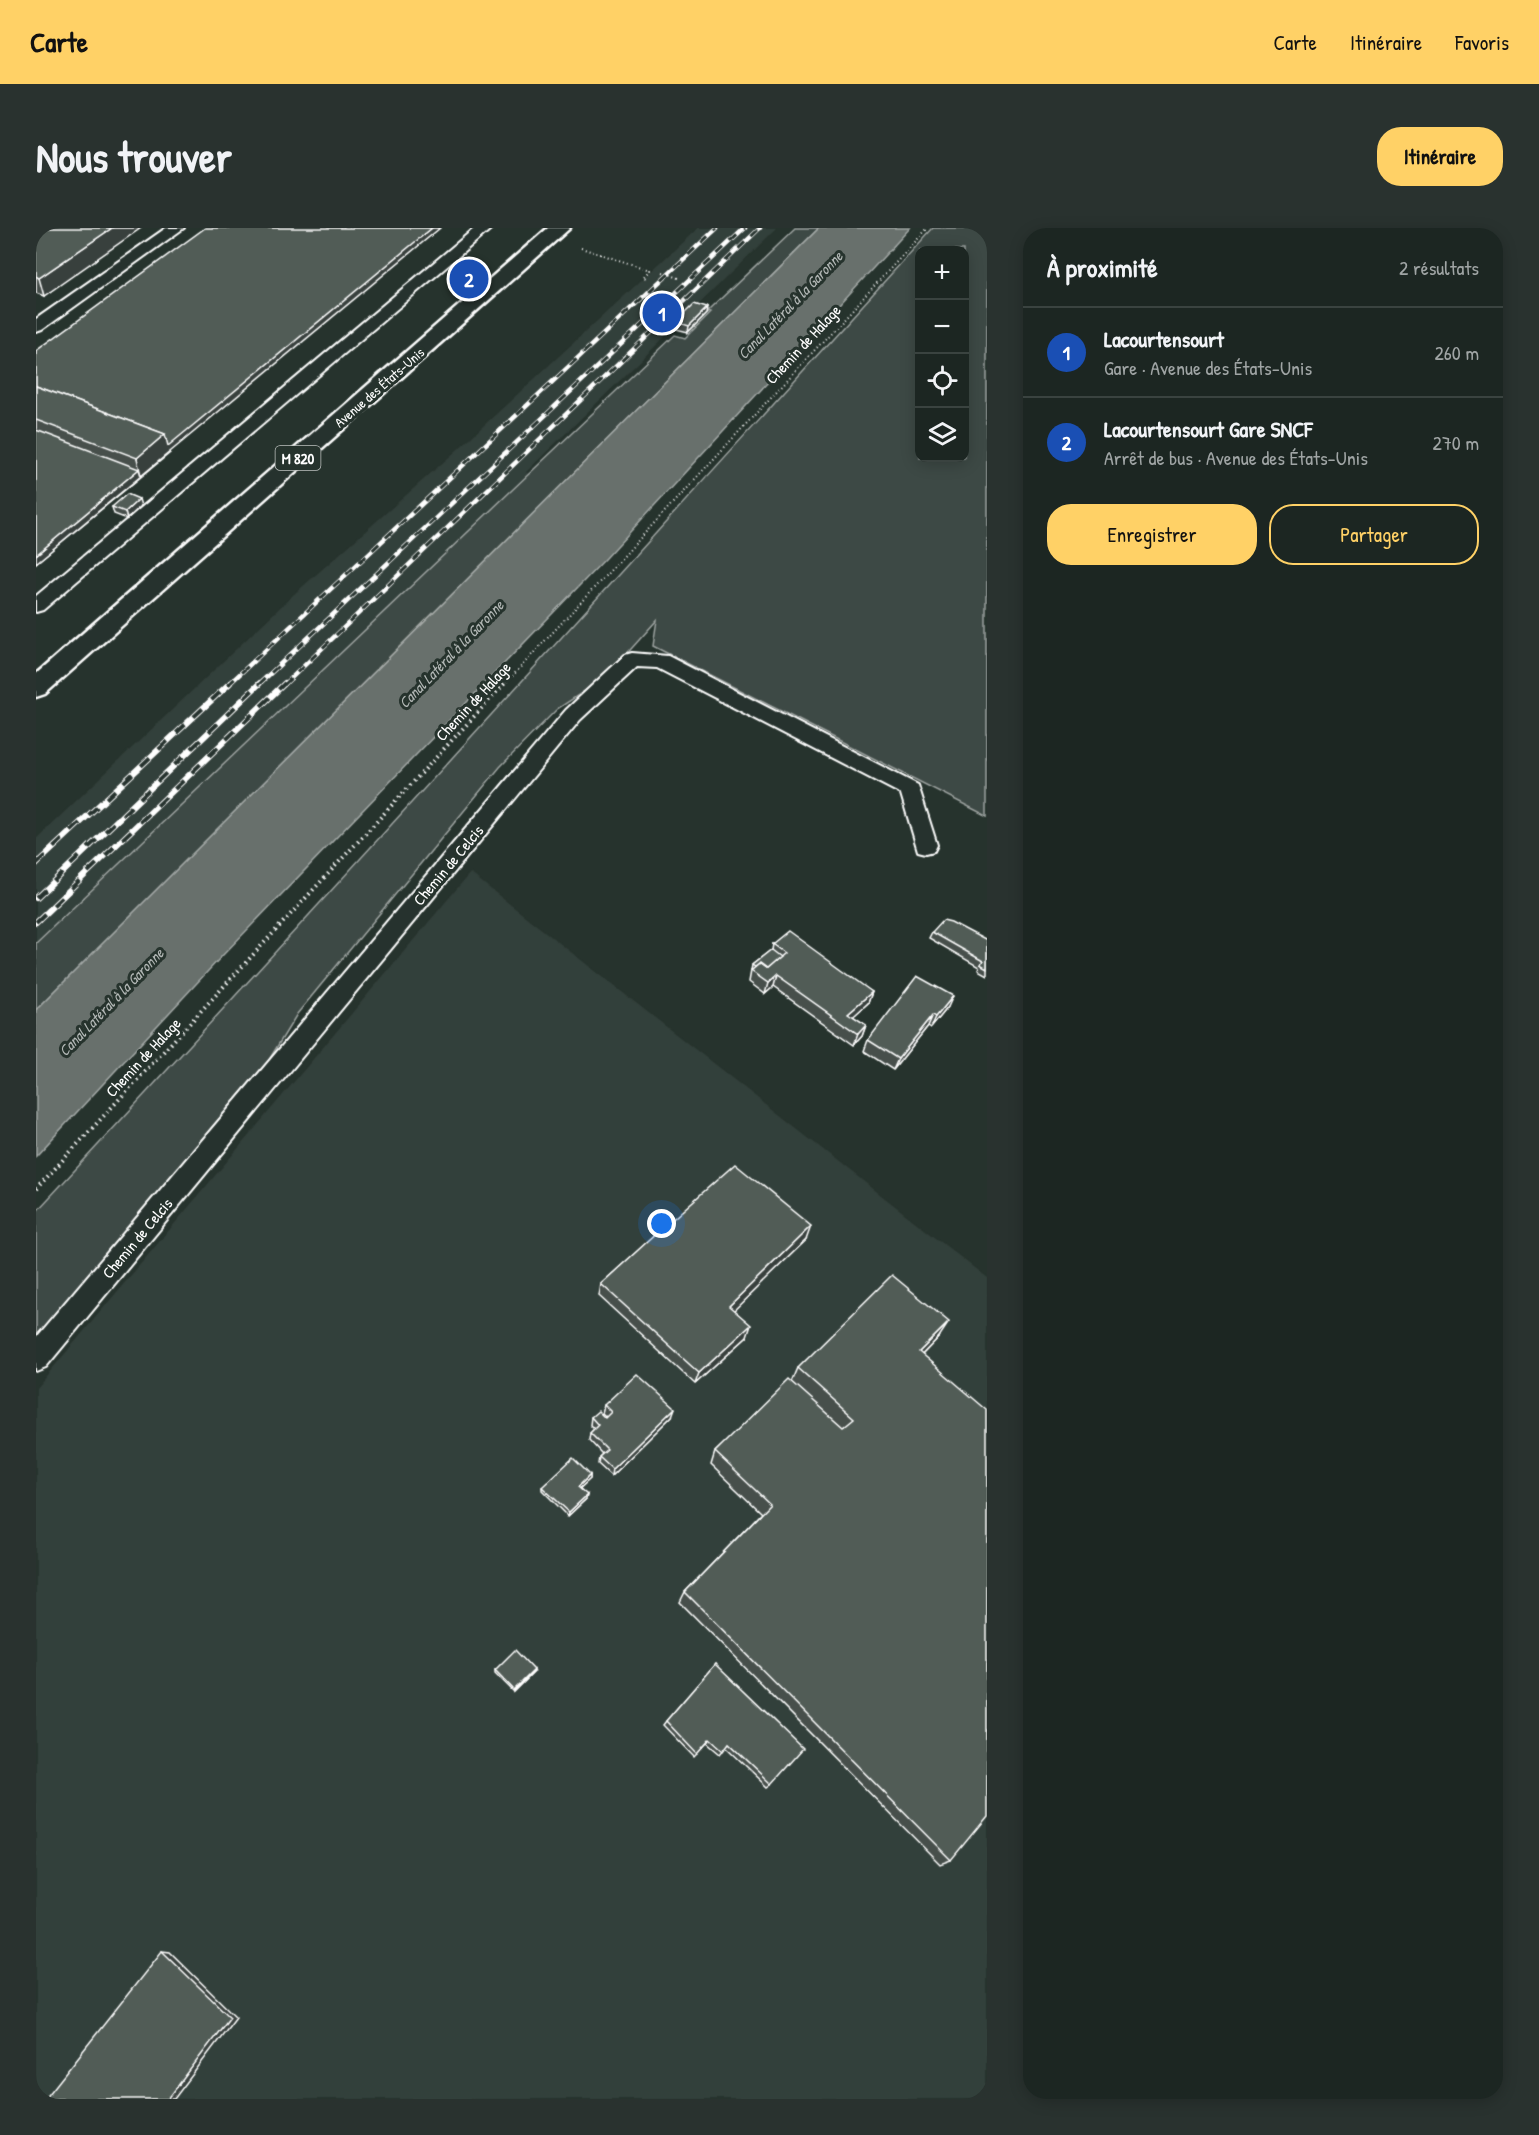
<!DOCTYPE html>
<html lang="fr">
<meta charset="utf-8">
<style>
body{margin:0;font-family:"Patrick Hand",sans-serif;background:#29322f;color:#f1f3f6}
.controls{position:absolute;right:18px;top:18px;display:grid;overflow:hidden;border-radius:12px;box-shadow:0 3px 15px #0003}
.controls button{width:54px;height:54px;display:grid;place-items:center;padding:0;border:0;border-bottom:2px solid #3a4340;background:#1c2622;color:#f1f3f6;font:30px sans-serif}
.you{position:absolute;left:626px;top:996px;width:21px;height:21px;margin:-15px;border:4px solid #fff;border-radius:50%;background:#1a73e8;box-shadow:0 0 0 9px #1a73e833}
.badge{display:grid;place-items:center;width:39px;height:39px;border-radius:50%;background:#ffd166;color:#fff;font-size:20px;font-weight:700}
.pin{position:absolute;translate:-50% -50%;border:3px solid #fff;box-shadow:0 2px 6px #0006}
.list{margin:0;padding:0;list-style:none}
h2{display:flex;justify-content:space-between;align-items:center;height:78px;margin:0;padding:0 24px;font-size:26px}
h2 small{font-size:20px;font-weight:400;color:#a0a5a5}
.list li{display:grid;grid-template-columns:39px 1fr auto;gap:18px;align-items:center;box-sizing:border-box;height:90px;padding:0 24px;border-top:2px solid #3a4340}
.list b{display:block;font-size:22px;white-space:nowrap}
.list p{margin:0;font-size:20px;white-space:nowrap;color:#a0a5a5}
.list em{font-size:20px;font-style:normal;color:#a0a5a5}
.actions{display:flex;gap:12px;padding:18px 24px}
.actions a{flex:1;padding:14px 0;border:2px solid #ffd166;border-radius:24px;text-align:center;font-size:21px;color:#ffd166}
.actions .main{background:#ffd166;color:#111}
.icon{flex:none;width:33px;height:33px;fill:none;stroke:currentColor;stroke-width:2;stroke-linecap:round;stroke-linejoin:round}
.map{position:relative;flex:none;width:951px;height:1871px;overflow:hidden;border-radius:24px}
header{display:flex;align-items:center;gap:36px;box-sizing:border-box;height:84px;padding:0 30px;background:#ffd166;color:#111}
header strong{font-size:28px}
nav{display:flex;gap:33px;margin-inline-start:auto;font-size:21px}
.intro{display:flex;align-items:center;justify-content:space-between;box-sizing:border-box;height:144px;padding:0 36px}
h1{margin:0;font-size:42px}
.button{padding:15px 27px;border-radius:24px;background:#ffd166;color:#111;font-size:21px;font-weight:700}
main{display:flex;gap:36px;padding:0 36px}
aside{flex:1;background:#1c2622;border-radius:24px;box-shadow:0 3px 15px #0003}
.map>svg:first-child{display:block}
.built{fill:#333f3a}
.green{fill:#3e4944;stroke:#9ea4a2;stroke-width:1.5;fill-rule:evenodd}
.water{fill:#67706c;stroke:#a4a9a7;stroke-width:1.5}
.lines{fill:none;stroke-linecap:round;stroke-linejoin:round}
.lane-casing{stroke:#fff;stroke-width:4}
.primary-casing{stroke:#fff;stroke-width:5}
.path-far1{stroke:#fff;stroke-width:2;stroke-dasharray:1 3;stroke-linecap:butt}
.path{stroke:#fff;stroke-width:4;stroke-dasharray:1.5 4;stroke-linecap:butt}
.lane{fill:#26332d;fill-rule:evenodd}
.primary{fill:#26332d;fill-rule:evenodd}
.rail-far1-casing{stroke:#fff;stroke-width:4.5}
.rail-casing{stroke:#fff;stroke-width:6}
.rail-far1{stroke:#26332d;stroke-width:3;stroke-dasharray:9;stroke-linecap:butt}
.rail{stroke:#26332d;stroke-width:4;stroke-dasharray:12;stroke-linecap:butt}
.wall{fill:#464f4b;stroke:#fff;stroke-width:1.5}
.shaded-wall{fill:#39403d;stroke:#fff;stroke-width:1.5}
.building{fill:#515c57;stroke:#fff;stroke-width:1.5}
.labels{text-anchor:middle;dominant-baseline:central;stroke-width:6;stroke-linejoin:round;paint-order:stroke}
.far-street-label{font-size:14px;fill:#fff;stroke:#26332d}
.far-water-label{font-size:15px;font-style:italic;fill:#b3b8b6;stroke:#26332d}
.shield{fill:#26332d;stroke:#bec2c0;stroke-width:1.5}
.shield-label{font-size:15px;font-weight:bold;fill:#fff}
.street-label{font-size:16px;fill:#fff;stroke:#26332d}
</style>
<header>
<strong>Carte</strong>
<nav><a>Carte</a><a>Itinéraire</a><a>Favoris</a></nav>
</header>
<div class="intro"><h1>Nous trouver</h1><a class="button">Itinéraire</a></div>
<main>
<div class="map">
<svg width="951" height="1871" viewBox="0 0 951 1871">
<rect width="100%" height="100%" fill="#26332d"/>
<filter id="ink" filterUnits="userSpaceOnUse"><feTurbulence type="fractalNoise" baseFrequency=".0167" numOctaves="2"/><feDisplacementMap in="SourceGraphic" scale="12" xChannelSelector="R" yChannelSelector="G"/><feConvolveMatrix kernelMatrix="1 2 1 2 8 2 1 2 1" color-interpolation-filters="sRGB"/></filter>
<g filter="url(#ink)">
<!-- built -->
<g class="built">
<path d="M 662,0 L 741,0 L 657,82 L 670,86 L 652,104 L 638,100 L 490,244 L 493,246 L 0,715 L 0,611 L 257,367 L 420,223 Z"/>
<path d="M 434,645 L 951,1050 L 951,1871 L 0,1871 L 0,1160 Z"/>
</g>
<!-- green -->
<g class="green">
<path d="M 759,0 L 783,0 L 0,782 L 0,715 L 639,107 L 649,110 L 674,85 L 671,84 Z"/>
<path d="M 897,0 L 951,0 L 951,588 L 617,418 L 621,392 L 570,449 L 521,481 L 464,539 L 261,786 L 214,863 L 0,1111 L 0,984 C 302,659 598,328 897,0 ZM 884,22 L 928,22 L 928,230 L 884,230 Z"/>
</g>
<!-- water -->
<path class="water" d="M 783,0 L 874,0 L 570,330 L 185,729 L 0,928 L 0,782 Z"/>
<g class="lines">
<!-- lane casing -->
<g class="lane-casing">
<g id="lane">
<path d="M 130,0 L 148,0 L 6,102 L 0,104 L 0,91 Z"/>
<path d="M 439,0 L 456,0 L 7,382 L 0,384 L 0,368 Z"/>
<path d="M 596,425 L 632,428 L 882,557 L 901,617 L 898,623 L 890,625 L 882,623 L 865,566 L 621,440 L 601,439 L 544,492 L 10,1139 L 0,1143 L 0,1109 L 530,482 L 589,427 Z"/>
</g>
</g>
<!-- primary casing -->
<g class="primary-casing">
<path id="primary" d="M 512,0 L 534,0 L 9,466 L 0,469 L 0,446 Z"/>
</g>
<!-- path-far1 -->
<g class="path-far1">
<path d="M 545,20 L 614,42 L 607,49 L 610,50"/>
<path d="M 627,44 L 643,50"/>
<path d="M 617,79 L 642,87"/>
<path d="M 468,457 L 892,0"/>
</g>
<!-- path -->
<path class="path" d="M 0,961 L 469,455"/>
<!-- lane -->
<use href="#lane" class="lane"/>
<!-- primary -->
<use href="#primary" class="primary"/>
<!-- rail-far1 casing -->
<g class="rail-far1-casing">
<g id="rail-far1">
<path d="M 192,457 L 681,0"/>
<path d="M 222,457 L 709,0"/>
<path d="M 248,457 L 724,0"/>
</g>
</g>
<!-- rail casing -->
<g class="rail-casing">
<g id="rail">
<path d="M 0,636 L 194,455"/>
<path d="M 0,670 L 224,455"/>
<path d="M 0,694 L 249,455"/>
</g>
</g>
<!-- rail-far1 -->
<use href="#rail-far1" class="rail-far1"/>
<!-- rail -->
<use href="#rail" class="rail"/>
</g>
<!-- wall -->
<g class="wall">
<path d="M 0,0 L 8,68 L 0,65 Z"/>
<path d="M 670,86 L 652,104 L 640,101 L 640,94 Z"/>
<path d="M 0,123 L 134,225 L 0,335 Z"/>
<path d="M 105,278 L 91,291 L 78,286 L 76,279 Z"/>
<path d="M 896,704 L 951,713 L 951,747 L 942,742 L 943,739 L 893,710 Z"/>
<path d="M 736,716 L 836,764 L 832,775 L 817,788 L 830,797 L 826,808 L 818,817 L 737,759 L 729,766 L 713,754 L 716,737 L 735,722 Z"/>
<path d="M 912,779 L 895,800 L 892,798 L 857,842 L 828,823 L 832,812 Z"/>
<path d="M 630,997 L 770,1012 L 697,1082 L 711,1109 L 659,1156 L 563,1068 L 565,1056 L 617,1009 L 619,998 Z"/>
<path d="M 903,1109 L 886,1127 L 915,1632 L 904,1636 L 644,1374 L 649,1364 L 725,1285 L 675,1237 L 679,1224 L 756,1154 L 762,1140 Z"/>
<path d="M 568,1177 L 636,1188 L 575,1248 L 562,1236 L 563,1229 L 566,1226 L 553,1212 L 554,1205 L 558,1201 L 554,1197 L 555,1189 L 569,1190 L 570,1189 L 566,1185 Z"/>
<path d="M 554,1247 L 554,1251 L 543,1261 L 551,1267 L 550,1271 L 532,1288 L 506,1262 L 506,1259 Z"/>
<path d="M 679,1436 L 736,1556 L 732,1559 L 690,1519 L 684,1526 L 671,1515 L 658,1529 L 627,1497 L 630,1493 Z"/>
<path d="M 459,1442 L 498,1444 L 478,1464 L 459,1445 Z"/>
</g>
<!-- shaded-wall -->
<g class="shaded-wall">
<path d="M 76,0 L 105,0 L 8,68 L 3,50 Z"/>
<path d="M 396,0 L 404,0 L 105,248 L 101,230 L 129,206 Z"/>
<path d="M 671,80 L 670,86 L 652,104 L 653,98 Z"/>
<path d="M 103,241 L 105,248 L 0,335 L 0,327 Z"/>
<path d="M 103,271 L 105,278 L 91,291 L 89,284 Z"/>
<path d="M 740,748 L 737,759 L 729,766 L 732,755 Z"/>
<path d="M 836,764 L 832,775 L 809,796 L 812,785 Z"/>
<path d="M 917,768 L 912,779 L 895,800 L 900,789 Z"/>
<path d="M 897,787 L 892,798 L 857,842 L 862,831 Z"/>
<path d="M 830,797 L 826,808 L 818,817 L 822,806 Z"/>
<path d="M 775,998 L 770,1012 L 689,1091 L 693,1078 Z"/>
<path d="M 913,1094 L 903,1109 L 874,1139 L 883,1124 Z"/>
<path d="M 715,1097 L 711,1109 L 659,1156 L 663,1145 Z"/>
<path d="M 639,1180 L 636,1188 L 575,1248 L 576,1241 Z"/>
<path d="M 554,1247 L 554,1251 L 541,1263 L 542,1259 Z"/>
<path d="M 551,1267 L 550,1271 L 532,1288 L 533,1284 Z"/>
<path d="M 498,1442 L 498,1444 L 478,1464 L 478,1462 Z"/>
<path d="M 126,1723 L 134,1724 L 200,1789 L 138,1871 L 132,1871 Z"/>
</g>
<!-- building -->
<g class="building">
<path d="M 0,0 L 76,0 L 3,50 L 0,48 Z"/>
<path d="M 169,0 L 396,0 L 132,218 L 129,206 L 0,158 L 0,123 Z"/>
<path d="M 658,76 L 671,80 L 653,98 L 640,94 Z"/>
<path d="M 0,158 L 129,206 L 101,230 L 0,192 Z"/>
<path d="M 0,202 L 103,241 L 0,327 Z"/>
<path d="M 91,266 L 103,271 L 89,284 L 76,279 Z"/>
<path d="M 907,692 L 915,694 L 951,713 L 951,740 L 944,736 L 947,733 L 896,704 Z"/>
<path d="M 752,703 L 836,764 L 812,785 L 830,797 L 822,806 L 740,748 L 732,755 L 715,743 L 723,736 L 730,741 L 748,725 L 736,716 Z"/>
<path d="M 735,722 L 744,729 L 730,741 L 723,736 L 719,739 L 716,737 Z"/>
<path d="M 881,748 L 917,768 L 900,789 L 897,787 L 862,831 L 832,812 Z"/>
<path d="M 699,936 L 775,998 L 693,1078 L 715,1097 L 663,1145 L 565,1056 L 624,1002 L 619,998 L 625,992 L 630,997 Z"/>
<path d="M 856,1047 L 913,1094 L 883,1124 L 951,1182 L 951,1588 L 915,1632 L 649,1364 L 734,1276 L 679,1224 L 753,1151 L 807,1199 L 818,1190 L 762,1140 Z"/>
<path d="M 601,1146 L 639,1180 L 576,1241 L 563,1229 L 571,1222 L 554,1205 L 562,1197 L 555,1189 L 562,1183 L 569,1190 L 575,1184 L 568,1177 Z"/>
<path d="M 537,1230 L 554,1247 L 542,1259 L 551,1267 L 533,1284 L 506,1259 Z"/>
<path d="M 479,1422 L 498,1442 L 478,1462 L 459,1442 Z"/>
<path d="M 679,1436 L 767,1521 L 736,1556 L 693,1515 L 687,1523 L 674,1511 L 661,1526 L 630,1493 Z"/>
<path d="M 126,1723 L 194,1789 L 132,1871 L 9,1871 Z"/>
</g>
</g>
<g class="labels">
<!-- far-street labels -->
<g class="far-street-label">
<text transform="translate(343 159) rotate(-41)">Avenue des États-Unis</text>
</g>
<!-- far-water labels -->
<g class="far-water-label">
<text transform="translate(754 77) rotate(-46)">Canal Latéral à la Garonne</text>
<text transform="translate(415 426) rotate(-46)">Canal Latéral à la Garonne</text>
<text transform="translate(75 774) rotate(-46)">Canal Latéral à la Garonne</text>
</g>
<!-- shield labels -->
<rect class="shield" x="239.5" y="218" width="45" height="24" rx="4.5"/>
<g class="shield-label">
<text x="262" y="230">M 820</text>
</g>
<!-- street labels -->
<g class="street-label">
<text transform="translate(767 116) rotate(-47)">Chemin de Halage</text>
<text transform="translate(437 473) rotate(-47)">Chemin de Halage</text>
<text transform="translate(412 637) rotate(-50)">Chemin de Celcis</text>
<text transform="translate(107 829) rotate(-47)">Chemin de Halage</text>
<text transform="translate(101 1010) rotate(-50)">Chemin de Celcis</text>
</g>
</g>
</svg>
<div class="controls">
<button>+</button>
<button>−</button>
<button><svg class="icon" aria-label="locate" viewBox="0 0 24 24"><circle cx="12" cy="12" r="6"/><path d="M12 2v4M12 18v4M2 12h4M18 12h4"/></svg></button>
<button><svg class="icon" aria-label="layers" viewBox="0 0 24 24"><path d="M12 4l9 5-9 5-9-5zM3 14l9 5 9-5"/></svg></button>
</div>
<div class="you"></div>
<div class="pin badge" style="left:626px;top:85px;background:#1a4fb4">1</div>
<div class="pin badge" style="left:433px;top:51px;background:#1a4fb4">2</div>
</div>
<aside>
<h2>À proximité<small>2 résultats</small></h2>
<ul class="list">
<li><span class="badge" style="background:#1a4fb4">1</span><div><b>Lacourtensourt</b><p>Gare · Avenue des États-Unis</p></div><em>260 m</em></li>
<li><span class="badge" style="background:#1a4fb4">2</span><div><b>Lacourtensourt Gare SNCF</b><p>Arrêt de bus · Avenue des États-Unis</p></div><em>270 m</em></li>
</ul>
<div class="actions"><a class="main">Enregistrer</a><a>Partager</a></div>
</aside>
</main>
